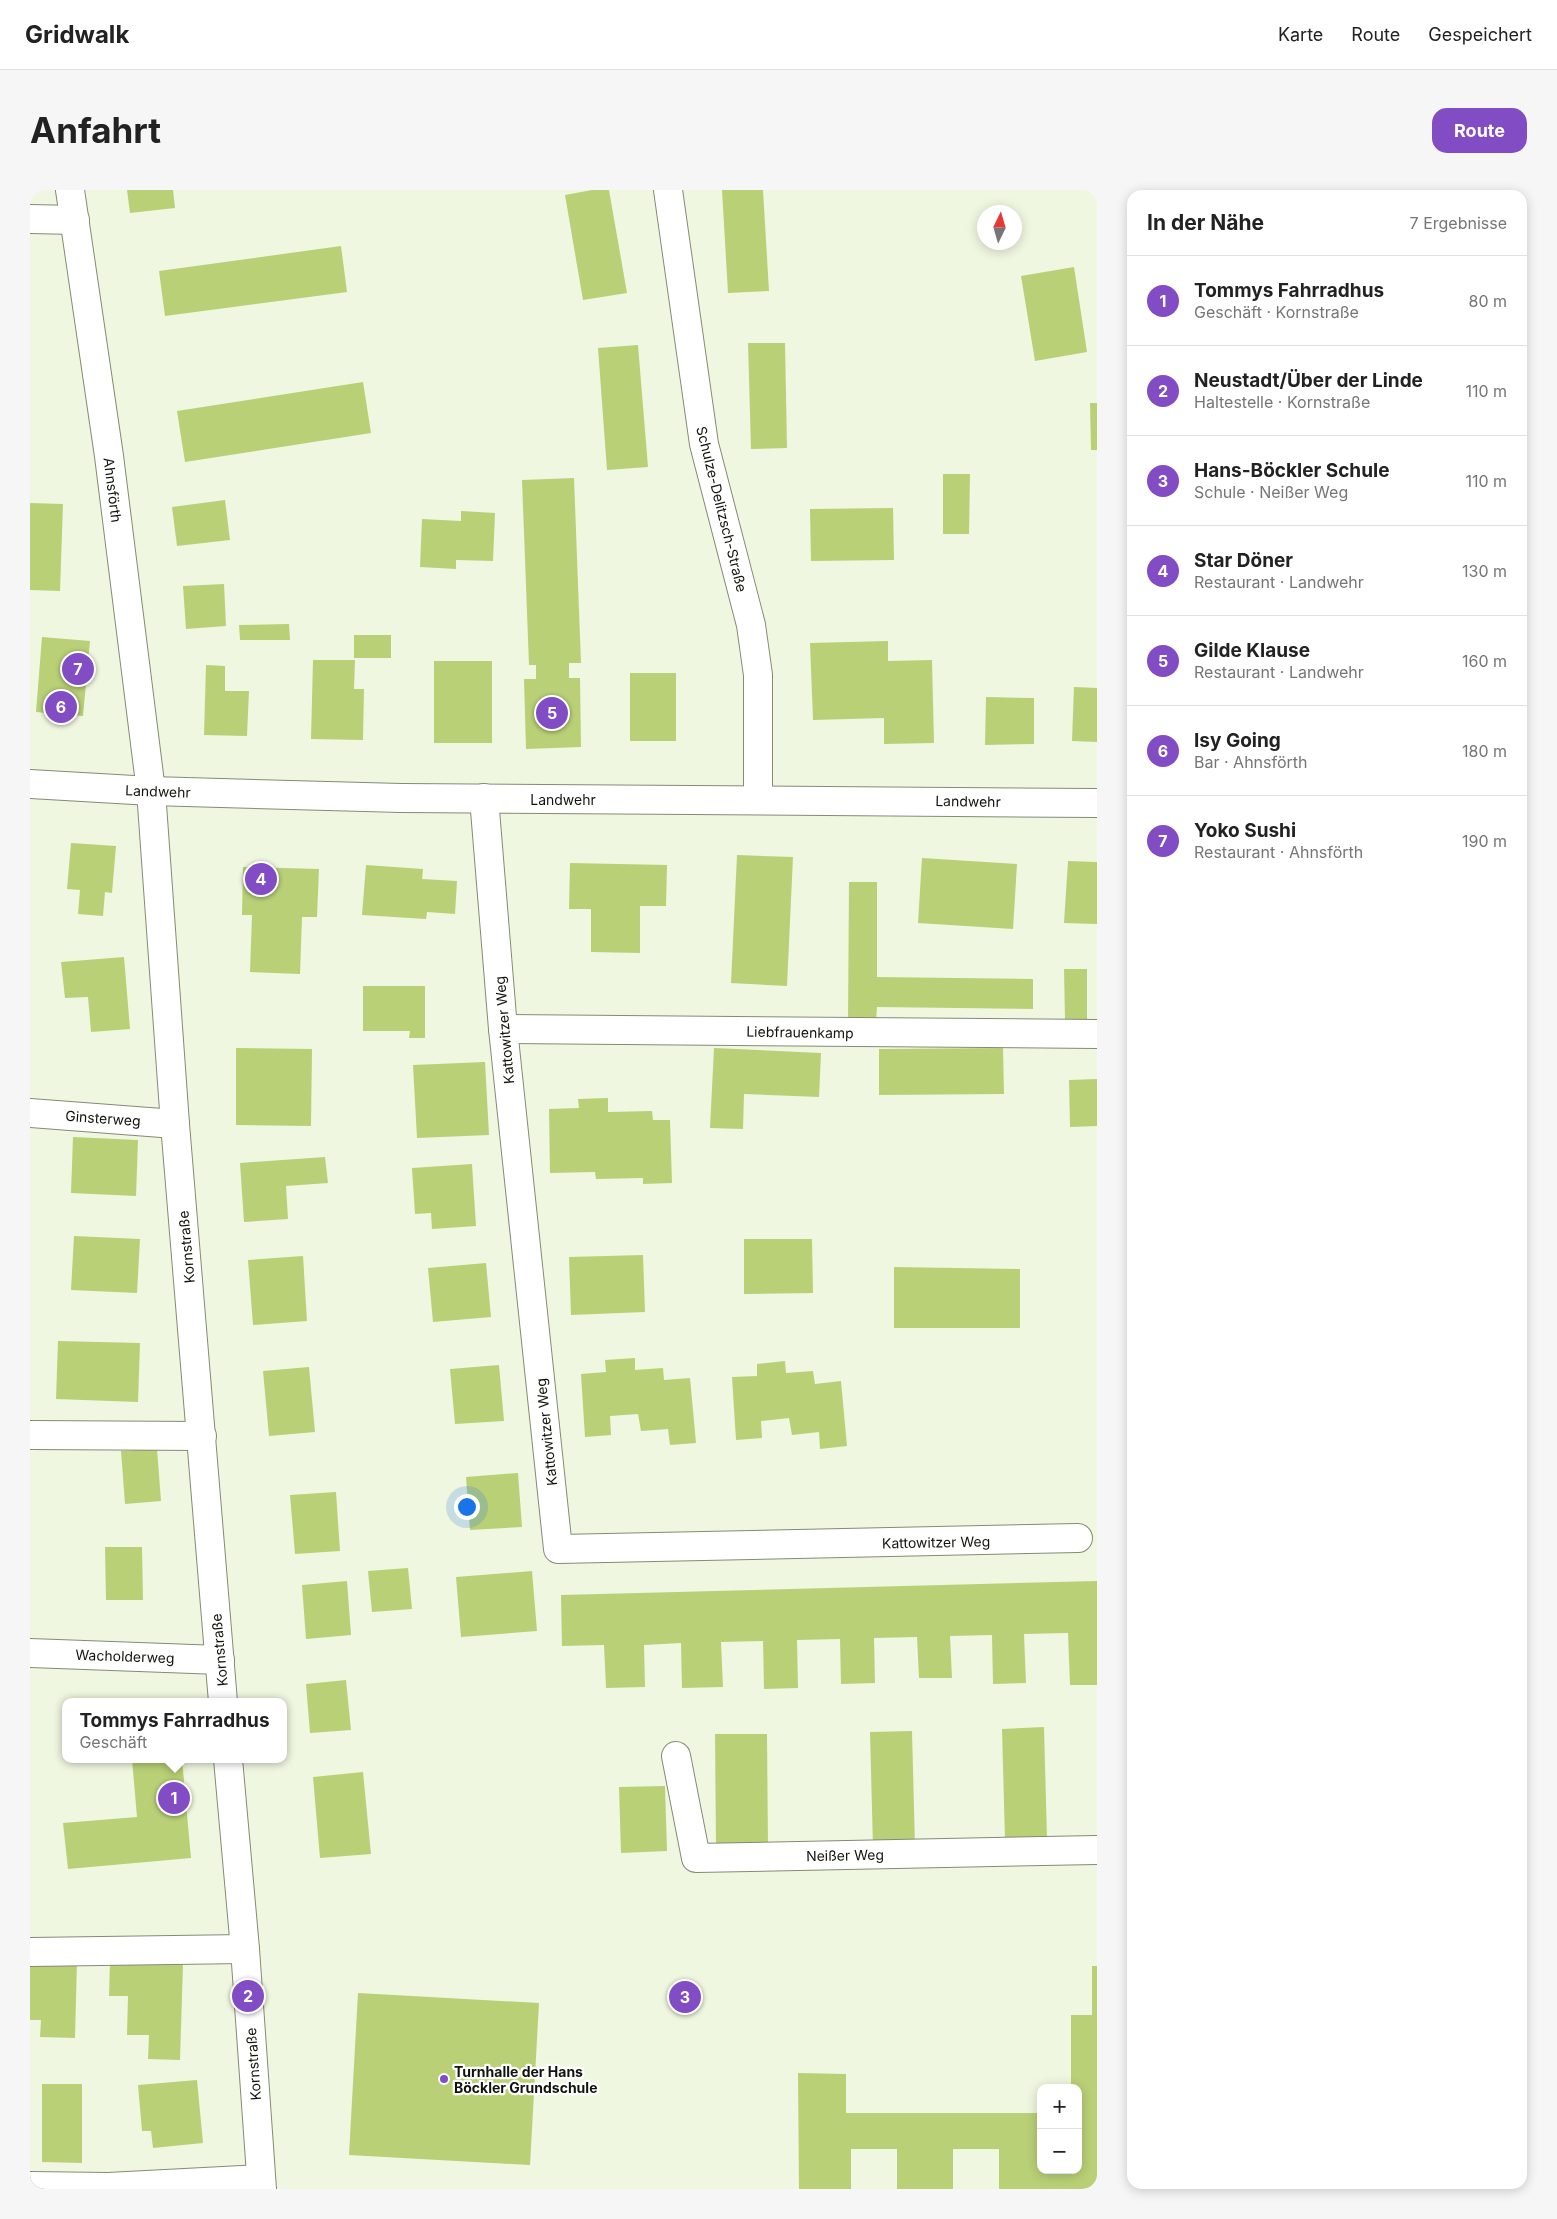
<!DOCTYPE html>
<html lang="de">
<meta charset="utf-8">
<style>
body{margin:0;font-family:Inter,sans-serif;background:#f6f6f6;color:#222}
.controls{position:absolute;right:15px;bottom:15px;display:grid;overflow:hidden;border-radius:10px;box-shadow:0 2px 12px #0003}
.controls button{width:45px;height:45px;display:grid;place-items:center;padding:0;border:0;border-bottom:1px solid #e0e0e0;background:#fff;color:#222;font:25px sans-serif}
.compass{position:absolute;left:947px;top:15px;width:45px;height:45px;border-radius:50%;background:#fff;box-shadow:0 2px 12px #0003;rotate:5deg}
.you{position:absolute;left:436px;top:1316px;width:18px;height:18px;margin:-12px;border:4px solid #fff;border-radius:50%;background:#1a73e8;box-shadow:0 0 0 8px #1a73e833}
.badge{display:grid;place-items:center;width:32px;height:32px;border-radius:50%;background:#814cc4;color:#fff;font-size:16px;font-weight:700}
.pin{position:absolute;translate:-50% -50%;border:2px solid #fff;box-shadow:0 1px 5px #0006}
.popup{position:absolute;left:32px;top:1508px;width:225px;height:65px;box-sizing:border-box;display:grid;place-content:center;border-radius:10px;background:#fff;filter:drop-shadow(0 1px 4px #0005);font-size:16px;white-space:nowrap;color:#767676}
.popup b{font-size:19px;color:#222}
.popup::after{content:'';position:absolute;left:50%;top:100%;margin-left:-10px;border:10px solid transparent;border-top-color:#fff}
.list{margin:0;padding:0;list-style:none}
h2{display:flex;justify-content:space-between;align-items:center;height:65px;margin:0;padding:0 20px;font-size:21px}
h2 small{font-size:16px;font-weight:400;color:#767676}
.list li{display:grid;grid-template-columns:32px 1fr auto;gap:15px;align-items:center;box-sizing:border-box;height:90px;padding:0 20px;border-top:1px solid #e0e0e0}
.list b{display:block;font-size:19px;white-space:nowrap}
.list p{margin:0;font-size:16px;white-space:nowrap;color:#767676}
.list em{font-size:16px;font-style:normal;color:#767676}
.map{position:relative;flex:none;width:1067px;height:1999px;overflow:hidden;border-radius:15px}
header{display:flex;align-items:center;gap:30px;box-sizing:border-box;height:70px;padding:0 25px;background:#fff;border-bottom:1px solid #e0e0e0}
header strong{font-size:24px}
nav{display:flex;gap:28px;margin-inline-start:auto;font-size:18px}
.intro{display:flex;align-items:center;justify-content:space-between;box-sizing:border-box;height:120px;padding:0 30px}
h1{margin:0;font-size:35px}
.button{padding:12px 22px;border-radius:15px;background:#814cc4;color:#fff;font-size:18px;font-weight:700}
main{display:flex;gap:30px;padding:0 30px}
aside{flex:1;background:#fff;border-radius:15px;box-shadow:0 2px 12px #0003}
.map>svg:first-child{display:block}
.building{fill:#b9d077}
.lines{fill:none;stroke-linecap:round;stroke-linejoin:round}
.minor-casing{stroke:#848a76;stroke-width:30}
.minor{stroke:#fff;stroke-width:28}
.poi-dot{fill:#814cc4;stroke:#fff;stroke-width:2}
.labels{text-anchor:middle;dominant-baseline:central;stroke-width:4.5;stroke-linejoin:round;paint-order:stroke}
.street-label{font-size:14px;fill:#11140c;stroke:#fff}
.poi-label{font-size:14px;font-weight:bold;fill:#11140c;stroke:#fff;text-anchor:start}
</style>
<header>
<strong>Gridwalk</strong>
<nav><a>Karte</a><a>Route</a><a>Gespeichert</a></nav>
</header>
<div class="intro"><h1>Anfahrt</h1><a class="button">Route</a></div>
<main>
<div class="map">
<svg width="1067" height="1999" viewBox="0 0 1067 1999">
<rect width="100%" height="100%" fill="#f0f7e0"/>
<!-- building -->
<g class="building">
<path d="M 97,0 L 143,0 L 145,18 L 100,23 Z"/>
<path d="M 562,0 L 579,0 L 597,103 L 553,110 L 535,5 Z"/>
<path d="M 692,0 L 733,0 L 739,101 L 698,103 Z"/>
<path d="M 311,56 L 317,102 L 135,126 L 129,81 Z"/>
<path d="M 1044,77 L 1057,162 L 1005,171 L 991,86 Z"/>
<path d="M 718,153 L 755,153 L 757,258 L 721,259 Z"/>
<path d="M 608,155 L 618,277 L 577,280 L 568,158 Z"/>
<path d="M 333,192 L 341,243 L 155,272 L 147,221 Z"/>
<path d="M 1060,213 L 1067,213 L 1067,260 L 1061,260 Z"/>
<path d="M 913,284 L 940,284 L 939,344 L 913,344 Z"/>
<path d="M 544,288 L 551,473 L 539,473 L 539,488 L 550,488 L 551,557 L 496,559 L 494,489 L 506,489 L 506,475 L 499,475 L 492,290 Z"/>
<path d="M 195,310 L 200,350 L 147,356 L 142,317 Z"/>
<path d="M 0,313 L 33,314 L 30,401 L 0,400 Z"/>
<path d="M 863,318 L 864,370 L 781,371 L 780,319 Z"/>
<path d="M 431,321 L 465,323 L 463,371 L 426,370 L 426,379 L 390,377 L 392,329 L 431,331 Z"/>
<path d="M 194,394 L 196,436 L 156,439 L 153,396 Z"/>
<path d="M 259,434 L 260,450 L 210,450 L 209,435 Z"/>
<rect x="324" y="445" width="37" height="23"/>
<path d="M 12,447 L 60,451 L 53,526 L 6,522 Z"/>
<path d="M 858,451 L 858,471 L 902,470 L 904,553 L 854,554 L 854,528 L 783,530 L 780,453 Z"/>
<path d="M 283,470 L 325,470 L 324,499 L 334,499 L 333,550 L 281,549 Z"/>
<rect x="404" y="471" width="58" height="82"/>
<path d="M 176,475 L 195,476 L 195,501 L 219,501 L 217,546 L 174,545 Z"/>
<rect x="600" y="483" width="46" height="68"/>
<path d="M 1044,497 L 1067,498 L 1067,552 L 1042,551 Z"/>
<path d="M 956,507 L 1004,508 L 1004,554 L 955,555 Z"/>
<path d="M 41,653 L 86,656 L 82,703 L 75,702 L 73,726 L 48,724 L 50,700 L 37,699 Z"/>
<path d="M 707,665 L 763,667 L 757,796 L 701,793 Z"/>
<path d="M 892,668 L 987,674 L 983,739 L 888,733 Z"/>
<path d="M 1038,671 L 1067,672 L 1067,734 L 1034,733 Z"/>
<path d="M 540,673 L 637,675 L 636,716 L 610,716 L 610,763 L 561,762 L 561,719 L 539,719 Z"/>
<path d="M 336,675 L 393,679 L 392,689 L 427,691 L 425,724 L 397,722 L 396,729 L 332,725 Z"/>
<path d="M 213,677 L 289,679 L 287,727 L 272,727 L 270,784 L 220,782 L 222,725 L 212,725 Z"/>
<path d="M 819,692 L 847,692 L 847,787 L 1003,789 L 1003,819 L 847,817 L 846,831 L 818,831 Z"/>
<path d="M 94,767 L 100,839 L 61,842 L 58,807 L 35,808 L 31,772 Z"/>
<path d="M 1034,779 L 1057,779 L 1057,829 L 1035,829 Z"/>
<path d="M 333,796 L 395,796 L 395,848 L 379,848 L 380,841 L 333,841 Z"/>
<path d="M 206,858 L 282,859 L 281,936 L 206,935 Z"/>
<path d="M 684,858 L 791,863 L 789,907 L 714,904 L 713,939 L 680,938 Z"/>
<path d="M 973,858 L 974,904 L 849,905 L 849,859 Z"/>
<path d="M 455,872 L 459,945 L 387,948 L 383,875 Z"/>
<path d="M 1067,889 L 1067,936 L 1040,937 L 1039,890 Z"/>
<path d="M 578,908 L 578,922 L 622,921 L 623,930 L 640,930 L 642,993 L 613,994 L 613,988 L 566,989 L 565,982 L 520,983 L 519,919 L 549,918 L 548,909 Z"/>
<path d="M 43,947 L 108,950 L 106,1006 L 41,1003 Z"/>
<path d="M 295,967 L 298,993 L 256,996 L 258,1029 L 214,1032 L 210,973 Z"/>
<path d="M 442,974 L 446,1036 L 402,1039 L 401,1023 L 385,1024 L 382,978 Z"/>
<path d="M 44,1046 L 110,1049 L 107,1103 L 41,1100 Z"/>
<path d="M 714,1049 L 782,1049 L 783,1103 L 714,1104 Z"/>
<path d="M 613,1065 L 615,1122 L 541,1125 L 539,1067 Z"/>
<path d="M 273,1066 L 277,1131 L 223,1135 L 218,1070 Z"/>
<path d="M 456,1073 L 461,1127 L 403,1132 L 398,1078 Z"/>
<path d="M 864,1077 L 990,1079 L 990,1138 L 864,1138 Z"/>
<path d="M 28,1151 L 110,1153 L 108,1212 L 26,1209 Z"/>
<path d="M 605,1168 L 605,1180 L 633,1178 L 634,1190 L 660,1188 L 666,1253 L 640,1255 L 638,1239 L 611,1241 L 608,1224 L 580,1226 L 581,1245 L 555,1247 L 551,1184 L 576,1182 L 575,1170 Z"/>
<path d="M 755,1171 L 756,1183 L 783,1181 L 785,1194 L 811,1191 L 817,1256 L 790,1259 L 789,1242 L 762,1245 L 759,1228 L 731,1231 L 732,1248 L 706,1250 L 702,1187 L 727,1186 L 727,1174 Z"/>
<path d="M 469,1175 L 474,1231 L 425,1234 L 420,1179 Z"/>
<path d="M 279,1177 L 285,1242 L 239,1246 L 233,1181 Z"/>
<path d="M 127,1259 L 131,1311 L 95,1314 L 91,1261 Z"/>
<path d="M 488,1283 L 492,1337 L 440,1340 L 436,1287 Z"/>
<path d="M 306,1302 L 310,1361 L 265,1364 L 260,1305 Z"/>
<path d="M 75,1357 L 112,1357 L 113,1410 L 76,1410 Z"/>
<path d="M 378,1378 L 382,1419 L 342,1422 L 338,1381 Z"/>
<path d="M 502,1381 L 507,1441 L 431,1447 L 426,1387 Z"/>
<path d="M 317,1391 L 321,1445 L 276,1449 L 272,1395 Z"/>
<path d="M 1067,1391 L 1067,1495 L 1040,1495 L 1038,1443 L 994,1444 L 996,1493 L 963,1494 L 962,1445 L 920,1446 L 922,1488 L 889,1488 L 887,1447 L 844,1448 L 845,1493 L 811,1494 L 810,1449 L 767,1450 L 768,1498 L 734,1499 L 733,1451 L 691,1452 L 693,1497 L 652,1498 L 651,1453 L 614,1455 L 615,1497 L 576,1498 L 574,1455 L 532,1456 L 531,1405 Z"/>
<path d="M 316,1490 L 321,1540 L 280,1543 L 276,1494 Z"/>
<path d="M 1014,1537 L 1017,1649 L 975,1650 L 972,1539 Z"/>
<path d="M 882,1541 L 885,1657 L 843,1658 L 840,1542 Z"/>
<path d="M 685,1544 L 737,1544 L 738,1656 L 686,1656 Z"/>
<path d="M 102,1569 L 152,1569 L 161,1668 L 38,1679 L 33,1633 L 107,1627 Z"/>
<path d="M 333,1582 L 341,1664 L 290,1668 L 283,1587 Z"/>
<path d="M 635,1596 L 637,1661 L 591,1663 L 589,1597 Z"/>
<path d="M 0,1769 L 47,1770 L 45,1848 L 10,1847 L 11,1830 L 0,1830 Z"/>
<path d="M 80,1771 L 153,1774 L 150,1870 L 118,1869 L 119,1845 L 97,1845 L 98,1806 L 79,1806 Z"/>
<path d="M 1062,1776 L 1067,1776 L 1067,1999 L 969,1999 L 969,1959 L 923,1959 L 923,1999 L 867,1999 L 867,1959 L 821,1959 L 821,1999 L 769,1999 L 768,1883 L 816,1884 L 816,1923 L 1011,1923 L 1011,1980 L 1048,1980 L 1048,1898 L 1041,1898 L 1041,1825 L 1062,1825 Z"/>
<path d="M 328,1803 L 509,1813 L 500,1975 L 319,1965 Z"/>
<path d="M 167,1890 L 173,1953 L 123,1958 L 121,1941 L 112,1941 L 108,1895 Z"/>
<path d="M 12,1894 L 52,1894 L 52,1973 L 12,1972 Z"/>
</g>
<g class="lines">
<!-- minor casing -->
<g class="minor-casing">
<g id="minor">
<path d="M 40,0 L 79,266 L 121,601 L 145,934 L 193,1512"/>
<path d="M 638,0 L 674,254 L 721,435 L 728,485 L 728,609"/>
<path d="M 0,29 L 45,30"/>
<path d="M 0,594 L 121,601 L 371,608 L 1067,613"/>
<path d="M 454,608 L 473,839 L 528,1359 L 1048,1348"/>
<path d="M 473,839 L 1067,844"/>
<path d="M 0,923 L 145,934"/>
<path d="M 0,1245 L 172,1246"/>
<path d="M 0,1463 L 190,1470"/>
<path d="M 646,1566 L 666,1668 L 1067,1660"/>
<path d="M 198,1569 L 215,1759 L 232,1999"/>
<path d="M 0,1762 L 215,1759"/>
<path d="M 0,1996 L 78,1997 L 231,1989"/>
</g>
</g>
<!-- minor -->
<use href="#minor" class="minor"/>
</g>
<!-- markers -->
<circle class="poi-dot" cx="414" cy="1889" r="5"/>
<g class="labels">
<!-- street labels -->
<g class="street-label">
<text transform="translate(83 300) rotate(83)">Ahnsförth</text>
<text transform="translate(692 319) rotate(76)">Schulze-Delitzsch-Straße</text>
<text transform="translate(128 601) rotate(2)">Landwehr</text>
<text x="533" y="609">Landwehr</text>
<text transform="translate(938 611) rotate(1)">Landwehr</text>
<text transform="translate(474 840) rotate(-95)">Kattowitzer Weg</text>
<text transform="translate(770 842) rotate(1)">Liebfrauenkamp</text>
<text transform="translate(73 928) rotate(4)">Ginsterweg</text>
<text transform="translate(156 1057) rotate(-95)">Kornstraße</text>
<text transform="translate(516 1242) rotate(-96)">Kattowitzer Weg</text>
<text transform="translate(906 1352) rotate(-1)">Kattowitzer Weg</text>
<text transform="translate(189 1460) rotate(-95)">Kornstraße</text>
<text transform="translate(95 1466) rotate(2)">Wacholderweg</text>
<text transform="translate(815 1665) rotate(-1)">Neißer Weg</text>
<text transform="translate(223 1874) rotate(-94)">Kornstraße</text>
</g>
<!-- poi labels -->
<g class="poi-label">
<text x="424" y="1881">Turnhalle der Hans<tspan x="424" dy="16">Böckler Grundschule</tspan></text>
</g>
</g>
</svg>
<div class="controls">
<button>+</button>
<button>−</button>
</div>
<svg class="compass" viewBox="-18 -18 36 36"><path d="M0-13l5 13h-10z" fill="#e53935"/><path d="M0 13l5-13h-10z" fill="#767676"/></svg>
<div class="you"></div>
<div class="pin badge" style="left:144px;top:1608px">1</div>
<div class="popup"><b>Tommys Fahrradhus</b>Geschäft</div>
<div class="pin badge" style="left:218px;top:1806px">2</div>
<div class="pin badge" style="left:655px;top:1807px">3</div>
<div class="pin badge" style="left:231px;top:689px">4</div>
<div class="pin badge" style="left:522px;top:523px">5</div>
<div class="pin badge" style="left:31px;top:517px">6</div>
<div class="pin badge" style="left:48px;top:479px">7</div>
</div>
<aside>
<h2>In der Nähe<small>7 Ergebnisse</small></h2>
<ul class="list">
<li><span class="badge">1</span><div><b>Tommys Fahrradhus</b><p>Geschäft · Kornstraße</p></div><em>80 m</em></li>
<li><span class="badge">2</span><div><b>Neustadt/Über der Linde</b><p>Haltestelle · Kornstraße</p></div><em>110 m</em></li>
<li><span class="badge">3</span><div><b>Hans-Böckler Schule</b><p>Schule · Neißer Weg</p></div><em>110 m</em></li>
<li><span class="badge">4</span><div><b>Star Döner</b><p>Restaurant · Landwehr</p></div><em>130 m</em></li>
<li><span class="badge">5</span><div><b>Gilde Klause</b><p>Restaurant · Landwehr</p></div><em>160 m</em></li>
<li><span class="badge">6</span><div><b>Isy Going</b><p>Bar · Ahnsförth</p></div><em>180 m</em></li>
<li><span class="badge">7</span><div><b>Yoko Sushi</b><p>Restaurant · Ahnsförth</p></div><em>190 m</em></li>
</ul>
</aside>
</main>
